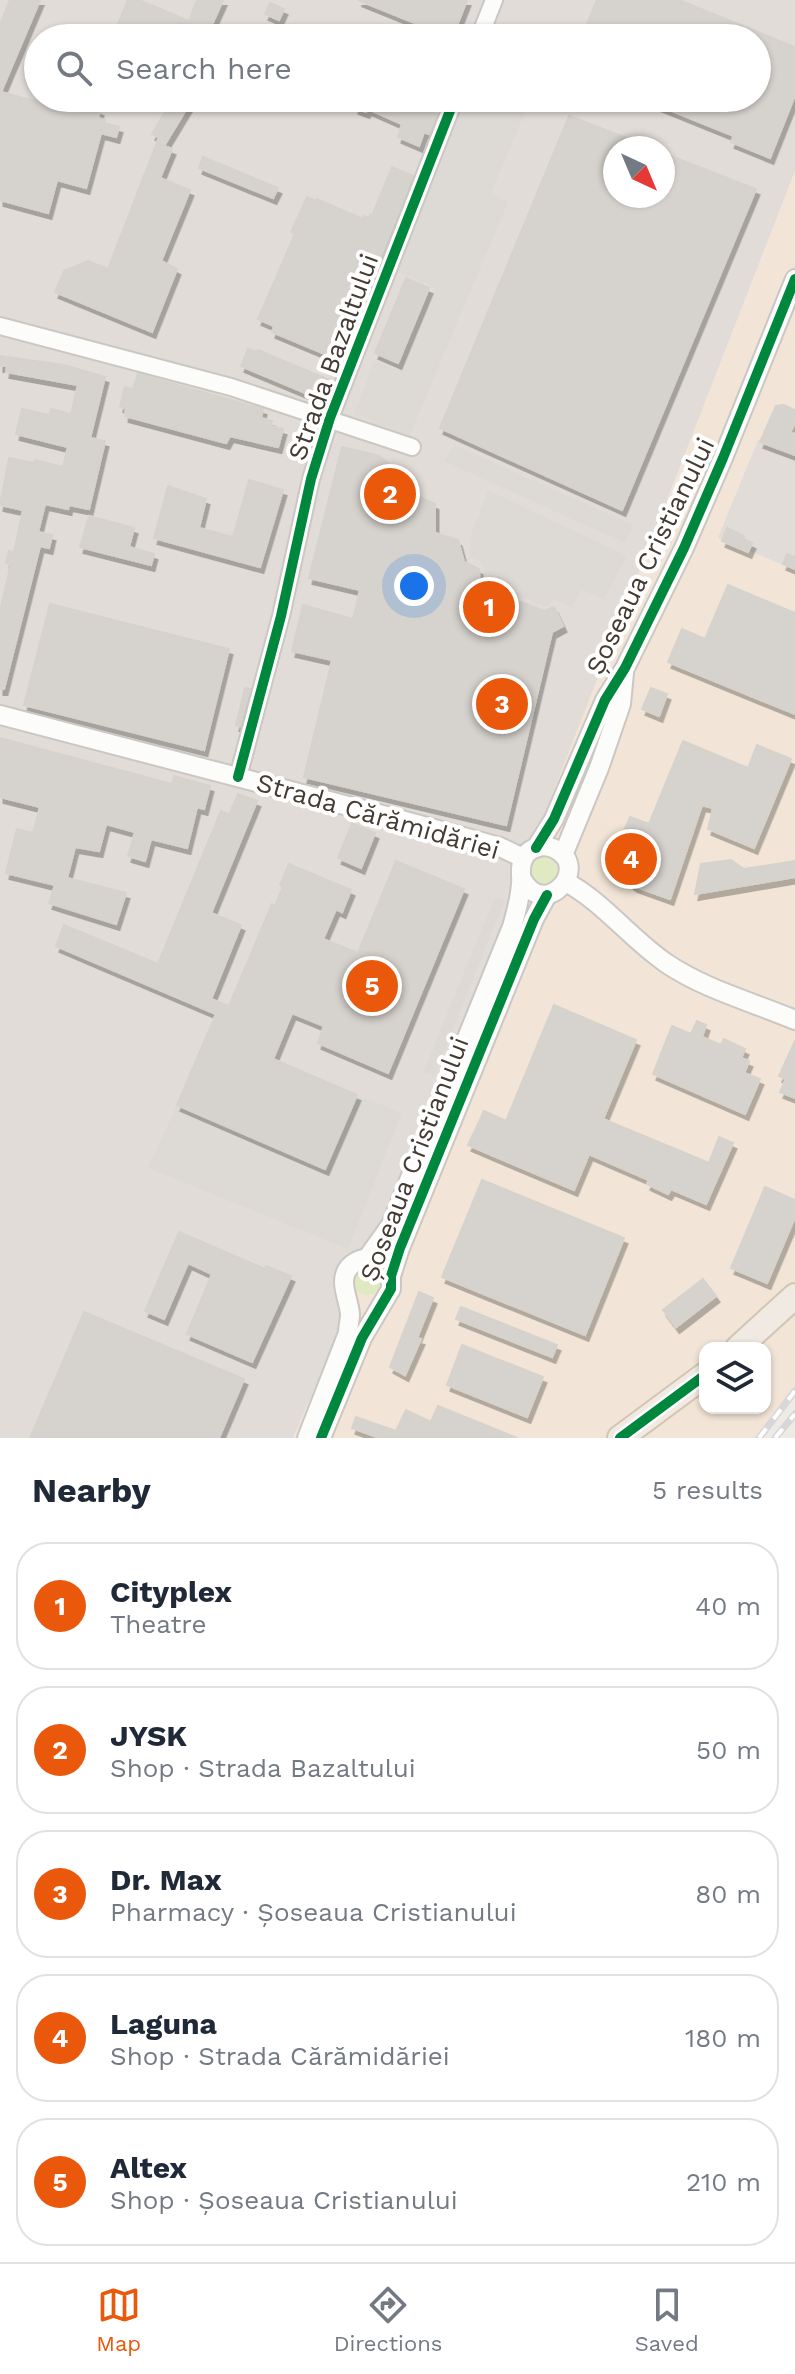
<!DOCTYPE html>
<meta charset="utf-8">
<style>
body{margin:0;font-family:"Work Sans",sans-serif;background:#f6f6f7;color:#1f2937}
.controls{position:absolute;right:24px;bottom:24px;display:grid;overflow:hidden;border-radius:16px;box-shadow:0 2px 6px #0004}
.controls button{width:72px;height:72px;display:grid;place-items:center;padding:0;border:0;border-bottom:2px solid #e0e1e3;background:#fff;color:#1f2937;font:40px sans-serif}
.compass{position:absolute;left:603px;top:136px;width:72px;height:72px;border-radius:50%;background:#fff;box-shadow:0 2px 6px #0004;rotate:136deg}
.you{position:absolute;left:414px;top:586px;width:28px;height:28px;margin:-20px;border:6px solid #fff;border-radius:50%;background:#1a73e8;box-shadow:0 0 0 12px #1a73e833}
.badge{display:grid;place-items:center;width:52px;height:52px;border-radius:50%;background:#ea580c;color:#fff;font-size:26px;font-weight:700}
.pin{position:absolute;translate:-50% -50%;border:4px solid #fff;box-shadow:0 2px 8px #0006}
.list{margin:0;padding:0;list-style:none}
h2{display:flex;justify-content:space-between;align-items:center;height:104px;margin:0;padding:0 32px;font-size:34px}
h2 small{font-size:26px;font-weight:400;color:#747a83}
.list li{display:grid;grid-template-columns:52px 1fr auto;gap:24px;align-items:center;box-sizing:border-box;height:128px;margin:0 16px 16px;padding:0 16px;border:2px solid #e0e1e3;border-radius:32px}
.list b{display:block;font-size:30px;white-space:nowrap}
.list p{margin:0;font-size:26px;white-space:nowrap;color:#747a83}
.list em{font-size:26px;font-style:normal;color:#747a83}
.icon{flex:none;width:44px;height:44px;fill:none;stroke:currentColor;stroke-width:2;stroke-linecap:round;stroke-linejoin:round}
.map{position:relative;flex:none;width:795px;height:1438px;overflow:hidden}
.search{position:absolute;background:#fff;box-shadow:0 2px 6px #0004;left:24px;right:24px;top:24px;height:88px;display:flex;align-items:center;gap:20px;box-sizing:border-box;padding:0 28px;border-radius:44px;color:#747a83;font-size:30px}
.sheet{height:824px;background:#fff}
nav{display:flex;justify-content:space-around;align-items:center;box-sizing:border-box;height:112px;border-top:2px solid #e0e1e3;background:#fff;font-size:22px;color:#747a83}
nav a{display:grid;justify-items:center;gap:4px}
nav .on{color:#ea580c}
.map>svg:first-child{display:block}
.commercial{fill:#f2e5d7;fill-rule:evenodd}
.industrial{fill:#e1dcd7;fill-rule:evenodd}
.green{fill:#dfeac3}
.parking{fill:#dddad6}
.building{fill:#d6d2cd;stroke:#d6d2cc;stroke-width:2;filter:url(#shadow)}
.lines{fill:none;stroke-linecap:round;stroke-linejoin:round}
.minor-casing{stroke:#cbc7c2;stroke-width:20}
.tertiary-casing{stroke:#cbc7c2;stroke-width:22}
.primary-casing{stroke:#d2c5b2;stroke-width:28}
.minor{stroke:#fcfcfb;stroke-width:16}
.tertiary{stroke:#fcfcfb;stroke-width:18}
.primary{stroke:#f0eae2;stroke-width:24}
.rail-casing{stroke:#d8d7d7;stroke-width:7}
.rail{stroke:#fff;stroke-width:4;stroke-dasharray:12;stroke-linecap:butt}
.cycleway-casing{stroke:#fff;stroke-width:15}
.cycleway{stroke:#00873e;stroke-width:10}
.labels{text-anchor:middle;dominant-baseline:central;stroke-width:8;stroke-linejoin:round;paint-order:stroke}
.street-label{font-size:26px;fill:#443b32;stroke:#fff}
</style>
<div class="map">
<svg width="795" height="1438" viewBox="0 0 795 1438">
<defs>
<filter id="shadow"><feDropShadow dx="3.5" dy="6" stdDeviation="0" flood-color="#0004"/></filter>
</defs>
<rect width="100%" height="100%" fill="#eeebe6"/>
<!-- commercial -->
<path class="commercial" d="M 795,171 L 795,1388 L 758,1438 L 293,1438 L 362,1278 L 463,1024 ZM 705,1348 L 765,1348 L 765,1408 L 705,1408 Z"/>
<!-- industrial -->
<g class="industrial">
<path d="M 0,0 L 795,0 L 795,171 L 463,1024 L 362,1278 L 293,1438 L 0,1438 ZM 38,38 L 757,38 L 757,98 L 38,98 ZM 615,148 L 663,148 L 663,196 L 615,196 Z"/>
<path d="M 758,440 L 795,456 L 795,570 L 718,538 Z"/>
</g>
<!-- green -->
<g class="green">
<path d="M 604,714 L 608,726 L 570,821 L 561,817 Z"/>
<circle cx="544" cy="870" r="13"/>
<circle cx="367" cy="1281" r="14"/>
</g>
<!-- parking -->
<g class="parking">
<path d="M 460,98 L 531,98 L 491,193 L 508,202 L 410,435 L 354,415 L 374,361 L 399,370 L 435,288 L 393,269 Z"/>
<path d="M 454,445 L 633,525 L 625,543 L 444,461 Z"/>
<path d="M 488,490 L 627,556 L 604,599 L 581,590 L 573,607 L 554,600 L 545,607 L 485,581 L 483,563 L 470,557 L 470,538 Z"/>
<path d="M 495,897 L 505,900 L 434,1076 L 423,1072 Z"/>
<path d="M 357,1095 L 402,1113 L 348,1249 L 148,1168 L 177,1105 L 325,1169 Z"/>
</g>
<!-- building -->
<g class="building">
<path d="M 10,0 L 40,0 L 1,92 L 69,110 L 71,102 L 100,110 L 98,118 L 105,120 L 104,123 L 119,127 L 116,137 L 101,133 L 86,188 L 57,180 L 48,213 L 0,200 L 0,25 Z"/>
<path d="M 128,0 L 139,0 L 189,21 L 197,0 L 223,0 L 206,38 L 184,38 L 167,30 L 164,38 L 112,38 Z"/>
<path d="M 358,0 L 467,0 L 452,38 Z"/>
<path d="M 597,0 L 679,0 L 795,47 L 795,95 L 770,158 L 731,142 L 734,136 L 640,98 L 757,98 L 757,38 L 581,38 Z"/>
<path d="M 270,3 L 284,9 L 279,20 L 265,14 Z"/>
<path d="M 173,98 L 193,98 L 164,146 L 172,149 L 160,178 L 190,190 L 161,261 L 177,269 L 152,332 L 55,292 L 64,271 L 88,261 L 108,269 L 159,137 L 152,134 Z"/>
<path d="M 342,98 L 422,98 L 419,107 L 437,114 L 429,134 L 424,132 L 419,146 L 398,137 L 402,124 L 368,109 L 366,112 L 355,108 L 356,105 Z"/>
<path d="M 569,116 L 650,147 L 615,148 L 615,196 L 663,196 L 663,153 L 756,189 L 622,510 L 440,428 Z"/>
<path d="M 203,157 L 278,188 L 273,198 L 199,168 Z"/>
<path d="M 392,167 L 413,176 L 339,362 L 329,358 L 330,356 L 272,332 L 274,326 L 258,319 L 295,234 L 291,232 L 307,197 L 316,201 L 317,199 L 363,219 L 364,216 L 369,218 L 370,215 L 372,216 Z"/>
<path d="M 406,278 L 429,288 L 398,363 L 375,353 Z"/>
<path d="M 248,349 L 257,352 L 258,350 L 330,380 L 322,400 L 241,366 Z"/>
<path d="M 0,356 L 64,365 L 105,377 L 90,438 L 105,441 L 89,509 L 69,505 L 68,509 L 45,504 L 38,532 L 52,535 L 49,548 L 40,546 L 4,689 L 0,689 L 0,611 L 11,564 L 6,563 L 9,551 L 14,552 L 23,510 L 0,505 L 9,458 L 34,463 L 35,460 L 63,467 L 68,447 L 16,434 L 22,409 L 49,415 L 51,409 L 71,414 L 78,385 L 6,372 L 7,366 L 0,366 Z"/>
<path d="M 138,374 L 263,409 L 261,418 L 272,421 L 270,426 L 283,429 L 278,447 L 230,436 L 226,443 L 125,416 L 126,408 L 120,406 L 125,387 L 133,389 Z"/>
<path d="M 784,405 L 795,410 L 795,422 L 790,433 L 795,434 L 795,455 L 760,442 L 776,406 Z"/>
<path d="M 342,447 L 380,456 L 414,486 L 417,496 L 435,504 L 435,533 L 458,540 L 464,562 L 479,569 L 480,586 L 544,611 L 554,607 L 563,626 L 552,632 L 506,825 L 304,777 L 332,660 L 292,651 L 303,605 L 353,619 L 360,590 L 309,578 Z"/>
<path d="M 249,480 L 283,490 L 260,567 L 154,538 L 168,486 L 206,499 L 199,528 L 233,537 Z"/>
<path d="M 89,516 L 134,528 L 129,547 L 154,554 L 151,565 L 80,547 Z"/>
<path d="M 727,528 L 744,536 L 743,539 L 752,543 L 748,552 L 722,541 Z"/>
<path d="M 787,554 L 795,557 L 795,569 L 783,564 Z"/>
<path d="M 728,585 L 795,613 L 795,714 L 668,662 L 682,629 L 705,639 Z"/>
<path d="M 50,604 L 229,649 L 204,750 L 24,705 Z"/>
<path d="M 245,688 L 250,689 L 240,726 L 236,725 Z"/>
<path d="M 651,688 L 667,694 L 659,716 L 642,709 Z"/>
<path d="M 0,738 L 172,784 L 174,776 L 210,786 L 204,809 L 197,807 L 187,848 L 151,839 L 145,861 L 128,856 L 135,832 L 106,824 L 99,851 L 75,847 L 67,878 L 126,893 L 116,924 L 49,903 L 55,885 L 6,873 L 17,829 L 33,833 L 40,807 L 0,797 Z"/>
<path d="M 683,741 L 748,768 L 757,745 L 791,759 L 754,848 L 708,829 L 713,808 L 702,805 L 670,899 L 634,886 L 609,866 L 630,817 L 649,824 Z"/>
<path d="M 238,794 L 257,801 L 211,913 L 241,925 L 211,999 L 229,1006 L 272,904 L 275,906 L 283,887 L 280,885 L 289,864 L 351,890 L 342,912 L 336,909 L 323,939 L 358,953 L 396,861 L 464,889 L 388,1073 L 318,1043 L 324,1026 L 292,1013 L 273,1059 L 357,1095 L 325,1169 L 177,1105 L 216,1014 L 56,946 L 64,925 L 158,964 L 221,811 L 229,815 Z"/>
<path d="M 352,823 L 375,833 L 361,868 L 338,858 Z"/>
<path d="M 731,860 L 744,869 L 795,861 L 795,877 L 695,894 L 701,864 Z"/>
<path d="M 554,1005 L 636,1040 L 603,1119 L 709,1163 L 719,1137 L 733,1143 L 706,1204 L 671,1189 L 668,1194 L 647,1184 L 649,1180 L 589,1154 L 574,1190 L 468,1145 L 484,1111 L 506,1121 Z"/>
<path d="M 697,1021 L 706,1025 L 702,1037 L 721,1045 L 724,1039 L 745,1049 L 741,1058 L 749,1061 L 744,1073 L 760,1079 L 745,1114 L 653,1074 L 672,1026 L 691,1034 Z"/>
<path d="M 795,1041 L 795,1098 L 780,1092 L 786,1079 L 779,1076 Z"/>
<path d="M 482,1180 L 624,1238 L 585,1335 L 442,1277 Z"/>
<path d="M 765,1187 L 795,1200 L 795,1217 L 767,1283 L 731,1268 Z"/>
<path d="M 179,1232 L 265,1269 L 266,1266 L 291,1276 L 252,1362 L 187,1334 L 212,1274 L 188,1263 L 164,1319 L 145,1311 Z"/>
<path d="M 703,1279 L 716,1296 L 676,1327 L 663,1310 Z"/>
<path d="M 419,1292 L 433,1298 L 417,1338 L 421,1339 L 405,1375 L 390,1367 Z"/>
<path d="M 461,1307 L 557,1345 L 552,1357 L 456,1319 Z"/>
<path d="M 84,1312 L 244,1379 L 219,1438 L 30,1438 Z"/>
<path d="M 462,1345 L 543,1377 L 527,1417 L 447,1385 Z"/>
<path d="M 438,1406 L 517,1438 L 380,1438 L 352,1428 L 356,1417 L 396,1431 L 406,1410 L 431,1422 Z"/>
</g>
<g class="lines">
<!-- minor casing -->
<g class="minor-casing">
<g id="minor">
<path d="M 479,38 L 494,0"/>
<path d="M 0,326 L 231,387 L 412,447"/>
<path d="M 238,777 L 281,616 L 311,479 L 330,418 L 455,98"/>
</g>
</g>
<!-- tertiary casing -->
<g class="tertiary-casing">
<g id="tertiary">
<path d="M 0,715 L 394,818 L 500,847 L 523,858"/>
<path d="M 536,848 L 554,819 L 605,700 L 625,668 L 684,548 L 723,458 L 795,279"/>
<path d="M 563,855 L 599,768 L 621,704 L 624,673"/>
<path d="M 566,882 C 603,902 630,938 666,963 C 704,989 752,1002 795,1020"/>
<path d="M 368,1257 L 391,1225 L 512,927 C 516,913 520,899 521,884 C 522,876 519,868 523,860 C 524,856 528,852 531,850 C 538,846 547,845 555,849 C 592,867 545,921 522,879"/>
<path d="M 307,1438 L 348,1333 C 348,1327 350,1320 350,1314 C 349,1303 344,1292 344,1282 C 344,1264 361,1256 377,1259"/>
<path d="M 321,1438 L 362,1338 L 391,1289 L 391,1276 L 400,1248 L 534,919 L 547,895"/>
</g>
</g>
<!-- primary casing -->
<g class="primary-casing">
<g id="primary">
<path d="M 738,1348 L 795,1296"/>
<path d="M 620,1438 L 705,1375"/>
</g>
</g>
<!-- minor -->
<use href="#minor" class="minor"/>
<!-- tertiary -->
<use href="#tertiary" class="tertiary"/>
<!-- primary -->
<use href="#primary" class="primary"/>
<!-- rail casing -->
<g class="rail-casing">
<g id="rail">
<path d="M 759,1438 L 795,1391"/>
<path d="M 775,1438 L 795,1414"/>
</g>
</g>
<!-- rail -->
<use href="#rail" class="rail"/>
<!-- cycleway casing -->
<g class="cycleway-casing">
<g id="cycleway">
<path d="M 238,777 L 281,616 L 311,479 L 330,418 L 455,98"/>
<path d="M 536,848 L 554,819 L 605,700 L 625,668 L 684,548 L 723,458 L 795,279"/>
<path d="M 321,1438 L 362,1338 L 391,1289 L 391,1276 L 400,1248 L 534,919 L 547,895"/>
<path d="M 620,1438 L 705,1375"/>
</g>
</g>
<!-- cycleway -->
<use href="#cycleway" class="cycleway"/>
</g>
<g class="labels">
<!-- street labels -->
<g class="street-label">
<text transform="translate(333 357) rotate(-70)">Strada Bazaltului</text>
<text transform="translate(650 556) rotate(-64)">Șoseaua Cristianului</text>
<text transform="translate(378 816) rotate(16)">Strada Cărămidăriei</text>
<text transform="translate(414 1159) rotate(-69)">Șoseaua Cristianului</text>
</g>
</g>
</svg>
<div class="controls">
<button><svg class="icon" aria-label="layers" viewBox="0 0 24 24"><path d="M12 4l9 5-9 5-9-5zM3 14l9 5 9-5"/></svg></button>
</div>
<svg class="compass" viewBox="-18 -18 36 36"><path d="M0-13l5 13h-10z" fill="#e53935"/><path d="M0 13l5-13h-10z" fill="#747a83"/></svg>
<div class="you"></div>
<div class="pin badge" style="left:489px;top:607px">1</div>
<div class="pin badge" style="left:390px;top:494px">2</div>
<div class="pin badge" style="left:502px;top:704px">3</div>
<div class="pin badge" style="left:631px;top:859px">4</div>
<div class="pin badge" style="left:372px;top:986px">5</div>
<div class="search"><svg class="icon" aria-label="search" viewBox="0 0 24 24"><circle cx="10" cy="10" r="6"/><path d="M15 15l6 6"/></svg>Search here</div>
</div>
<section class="sheet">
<h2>Nearby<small>5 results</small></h2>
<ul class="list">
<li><span class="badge">1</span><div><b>Cityplex</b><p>Theatre</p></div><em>40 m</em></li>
<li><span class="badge">2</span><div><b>JYSK</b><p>Shop · Strada Bazaltului</p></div><em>50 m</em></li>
<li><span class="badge">3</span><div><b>Dr. Max</b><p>Pharmacy · Șoseaua Cristianului</p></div><em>80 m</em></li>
<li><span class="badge">4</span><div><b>Laguna</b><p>Shop · Strada Cărămidăriei</p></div><em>180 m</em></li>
<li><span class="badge">5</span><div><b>Altex</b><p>Shop · Șoseaua Cristianului</p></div><em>210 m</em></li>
</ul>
</section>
<nav>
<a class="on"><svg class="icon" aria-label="map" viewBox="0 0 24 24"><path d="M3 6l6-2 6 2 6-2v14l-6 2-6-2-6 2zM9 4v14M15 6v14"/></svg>Map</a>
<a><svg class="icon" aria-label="directions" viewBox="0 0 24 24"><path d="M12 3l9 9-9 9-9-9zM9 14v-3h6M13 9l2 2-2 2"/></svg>Directions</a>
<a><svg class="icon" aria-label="saved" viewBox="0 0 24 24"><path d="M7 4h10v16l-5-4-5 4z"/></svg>Saved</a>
</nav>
